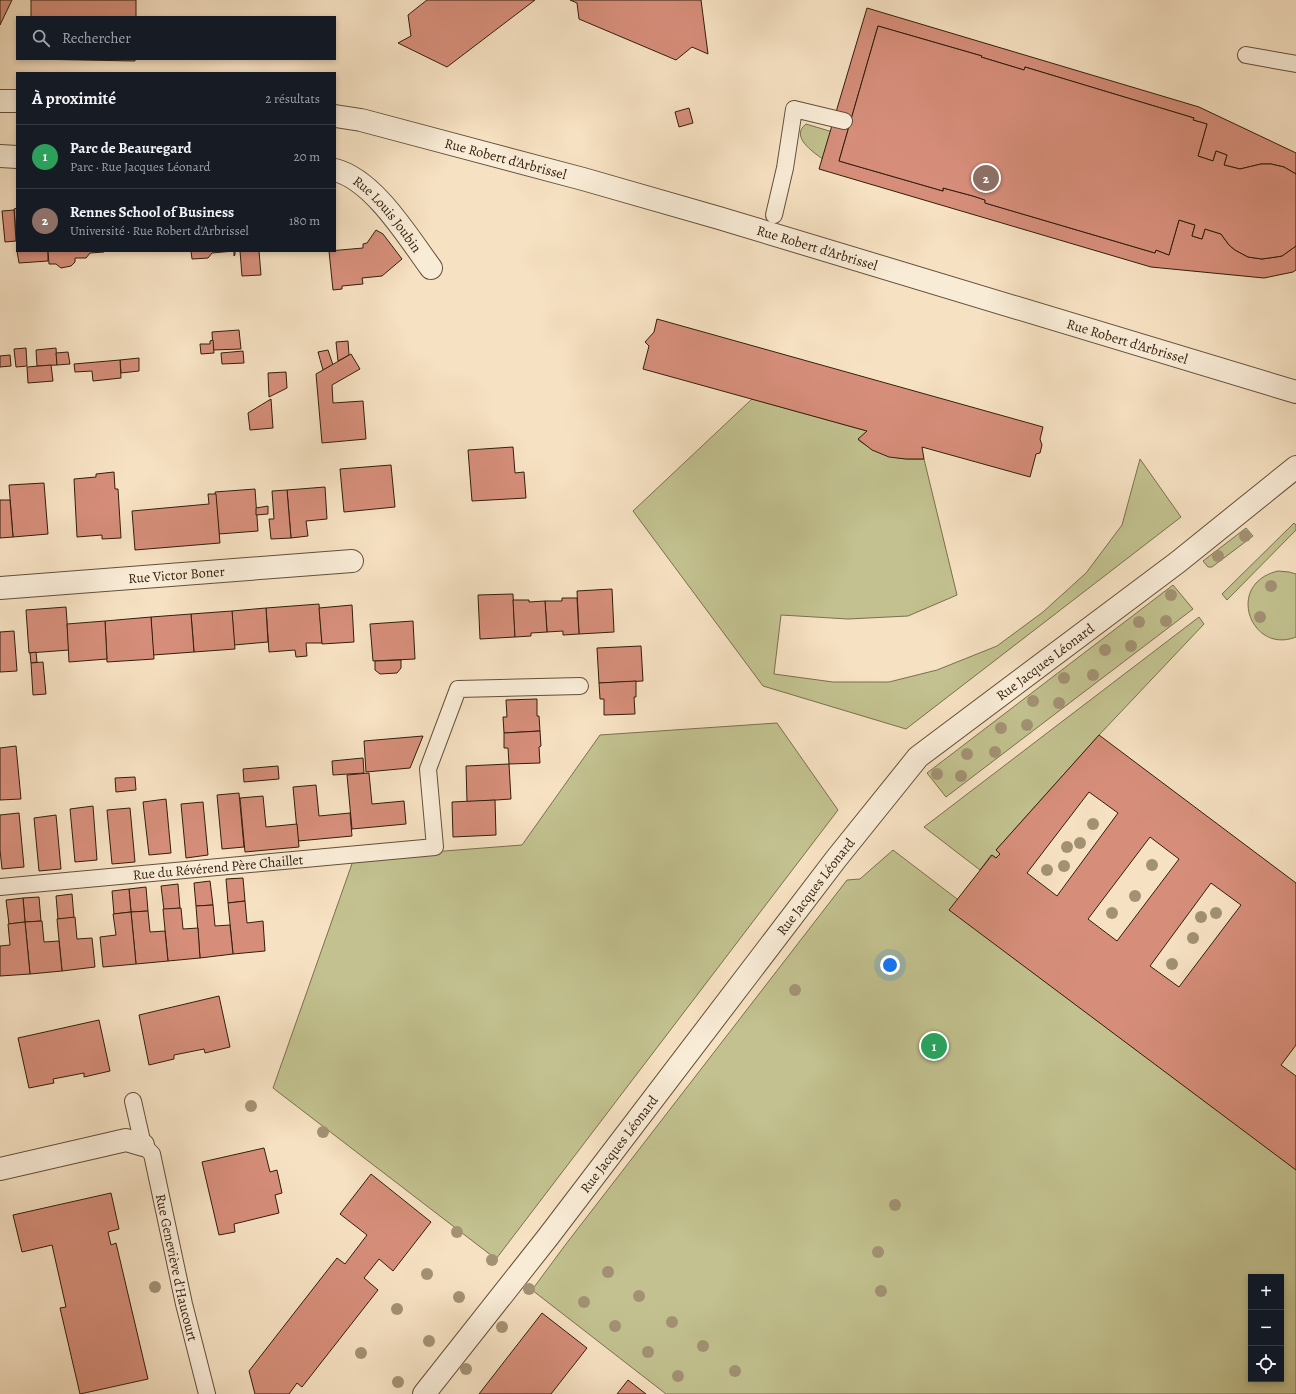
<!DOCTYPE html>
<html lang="fr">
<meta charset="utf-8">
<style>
body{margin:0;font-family:Alegreya,serif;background:#242831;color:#f1f3f6}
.controls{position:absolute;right:12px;bottom:12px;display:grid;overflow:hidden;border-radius:0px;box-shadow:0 2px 6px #0003}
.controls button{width:36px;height:36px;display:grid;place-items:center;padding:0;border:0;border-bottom:1px solid #363941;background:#171b24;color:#f1f3f6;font:20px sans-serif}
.you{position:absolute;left:890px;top:965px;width:14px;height:14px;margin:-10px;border:3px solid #fff;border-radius:50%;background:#1a73e8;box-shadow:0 0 0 6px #1a73e833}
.badge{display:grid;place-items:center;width:26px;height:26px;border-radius:50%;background:#7c3aed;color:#fff;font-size:13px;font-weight:700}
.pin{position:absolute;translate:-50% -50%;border:2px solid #fff;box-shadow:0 1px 4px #0006}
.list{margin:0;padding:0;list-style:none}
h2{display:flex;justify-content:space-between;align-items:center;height:52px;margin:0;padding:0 16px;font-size:17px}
h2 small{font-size:13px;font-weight:400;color:#9ea1a6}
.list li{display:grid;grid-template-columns:26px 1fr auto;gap:12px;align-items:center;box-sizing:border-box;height:64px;padding:0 16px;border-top:1px solid #363941}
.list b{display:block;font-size:15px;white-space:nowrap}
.list p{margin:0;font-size:13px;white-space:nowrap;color:#9ea1a6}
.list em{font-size:13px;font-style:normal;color:#9ea1a6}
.icon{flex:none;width:22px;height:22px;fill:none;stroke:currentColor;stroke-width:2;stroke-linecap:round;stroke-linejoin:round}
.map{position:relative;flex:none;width:1296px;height:1394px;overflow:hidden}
.search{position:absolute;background:#171b24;box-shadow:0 2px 6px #0003;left:16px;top:16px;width:320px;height:44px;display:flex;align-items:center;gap:10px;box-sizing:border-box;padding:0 14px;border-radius:0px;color:#9ea1a6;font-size:15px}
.panel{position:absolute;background:#171b24;box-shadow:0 2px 6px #0003;left:16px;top:72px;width:320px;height:180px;border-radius:0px}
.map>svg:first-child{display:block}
.green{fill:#c2c18f;stroke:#7a704d;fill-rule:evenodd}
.building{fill:#d68e7a;stroke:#321e0b;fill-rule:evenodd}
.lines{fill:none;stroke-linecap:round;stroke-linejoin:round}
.lane-casing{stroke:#634f39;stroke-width:18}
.street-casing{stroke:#634f39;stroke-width:24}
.lane{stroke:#f9ecd7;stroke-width:16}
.street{stroke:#f9ecd7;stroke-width:22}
.tree{fill:#a29173}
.labels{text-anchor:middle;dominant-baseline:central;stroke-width:3;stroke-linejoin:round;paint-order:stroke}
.street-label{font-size:14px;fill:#321e0b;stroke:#f9ecd7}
</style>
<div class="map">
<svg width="1296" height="1394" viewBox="0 0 1296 1394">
<rect width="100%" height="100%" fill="#f6e1c2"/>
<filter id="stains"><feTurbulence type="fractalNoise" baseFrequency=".005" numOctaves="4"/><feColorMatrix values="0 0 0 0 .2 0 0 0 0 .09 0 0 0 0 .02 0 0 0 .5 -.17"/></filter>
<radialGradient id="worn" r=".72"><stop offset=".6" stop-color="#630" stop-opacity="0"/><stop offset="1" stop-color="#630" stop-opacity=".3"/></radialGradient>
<!-- green -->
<g class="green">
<path d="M 806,124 L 846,136 L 828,163 C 818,155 788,138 806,124 Z"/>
<path d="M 752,399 L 867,431 L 858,440 C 878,455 899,461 924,459 L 957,595 L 908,616 L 848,619 L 781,615 L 774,674 L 833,682 L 889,682 L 937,670 L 997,646 L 1043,612 L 1086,573 L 1122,525 L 1140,459 L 1181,517 L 906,729 L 763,686 L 633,511 Z"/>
<path d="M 1294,523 L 1296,525 L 1296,530 L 1227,600 L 1222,594 Z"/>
<path d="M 1246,528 L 1253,536 L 1212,567 L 1208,567 L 1203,561 Z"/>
<path d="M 1278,571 L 1289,572 L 1296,574 L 1296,637 C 1251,655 1224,584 1278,571 Z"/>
<path d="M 1173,585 L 1193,609 L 946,797 L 927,773 Z"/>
<path d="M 1199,617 L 1204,624 L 1099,735 L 996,850 L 1000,854 L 996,858 L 991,855 L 980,870 L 924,827 Z"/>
<path d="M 777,723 L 838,810 L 496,1259 L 273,1088 L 354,858 L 522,845 L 600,735 Z"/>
<path d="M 893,850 L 1296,1158 L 1296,1394 L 666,1394 L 532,1290 L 566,1244 L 847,880 L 860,879 ZM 1251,1277 L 1281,1277 L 1281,1379 L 1251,1379 Z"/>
</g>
<!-- building -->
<g class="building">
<path d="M 0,0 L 12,0 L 0,25 Z"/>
<rect x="31" y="0" width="105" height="17"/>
<path d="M 427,0 L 535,0 L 447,67 L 398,43 L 411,36 L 408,15 Z"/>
<path d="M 570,0 L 701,0 L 708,54 L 692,47 L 676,60 L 579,19 L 577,3 Z"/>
<path d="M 867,8 L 1199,107 L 1294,152 L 1296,153 L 1296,174 L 1284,167 L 1271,164 L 1261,164 L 1240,169 L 1224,165 L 1227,155 L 1216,151 L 1213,161 L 1198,156 L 1207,124 L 1193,120 L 1194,118 L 1025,67 L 1024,70 L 981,57 L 982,56 L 878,26 L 839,161 L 943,191 L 943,188 L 973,196 L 985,200 L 985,203 L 1155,253 L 1156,250 L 1169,255 L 1179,220 L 1195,225 L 1192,236 L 1202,239 L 1205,229 L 1221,234 L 1229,245 L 1235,250 L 1248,257 L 1262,259 L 1276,257 L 1282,256 L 1296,246 L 1296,270 L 1293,272 L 1264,278 L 1151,267 L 819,169 Z"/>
<path d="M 878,26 L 982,56 L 981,57 L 1024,70 L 1025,67 L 1194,118 L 1193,120 L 1207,124 L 1198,156 L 1213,161 L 1216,151 L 1227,155 L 1224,165 L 1240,169 L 1261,164 L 1271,164 L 1284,167 L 1296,174 L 1296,246 L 1282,256 L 1276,257 L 1262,259 L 1248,257 L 1235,250 L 1229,245 L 1221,234 L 1205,229 L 1202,239 L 1192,236 L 1195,225 L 1179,220 L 1169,255 L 1156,250 L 1155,253 L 985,203 L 985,200 L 973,196 L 943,188 L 943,191 L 839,161 Z"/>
<path d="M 30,59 L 135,59 L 135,61 Z"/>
<path d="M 689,108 L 693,123 L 679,127 L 675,112 Z"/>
<path d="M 17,208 L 17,247 L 14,209 Z"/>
<path d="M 14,210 L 16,241 L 5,242 L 2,211 Z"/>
<path d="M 376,230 L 383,234 L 402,259 L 382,276 L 362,278 L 363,284 L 342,286 L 342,289 L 333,290 L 329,251 L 363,248 L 363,244 L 367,243 Z"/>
<path d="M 17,251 L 48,251 L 48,261 L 19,263 Z"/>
<path d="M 48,251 L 104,251 L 104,252 L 90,253 L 86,258 L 75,258 L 75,262 L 71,266 L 61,268 L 56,264 L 49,264 Z"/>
<path d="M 191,251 L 235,251 L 235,255 L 234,256 L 234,251 L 212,253 L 208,258 L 192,259 Z"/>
<path d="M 240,251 L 259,251 L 261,275 L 242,276 Z"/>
<path d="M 657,319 L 1043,427 L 1040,439 L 1042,445 L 1040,453 L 1036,454 L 1030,477 L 922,447 L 924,459 L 906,459 L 889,457 L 872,450 L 858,439 L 867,431 L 643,369 L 649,346 L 645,342 L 654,332 Z"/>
<path d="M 239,330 L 241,349 L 213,350 L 212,332 Z"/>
<path d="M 213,340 L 214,353 L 201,354 L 200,344 L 210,344 L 210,341 Z"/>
<path d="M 348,341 L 349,355 L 338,361 L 336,342 Z"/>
<path d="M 26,348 L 27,366 L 16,367 L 14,349 Z"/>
<path d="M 56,348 L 57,365 L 37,366 L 36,350 Z"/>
<path d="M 328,350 L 333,365 L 323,370 L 318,352 Z"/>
<path d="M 243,351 L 244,363 L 222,364 L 221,353 Z"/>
<path d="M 68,352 L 70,364 L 57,365 L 56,353 Z"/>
<path d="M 351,354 L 360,369 L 332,385 L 333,403 L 363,401 L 366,439 L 322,443 L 316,374 Z"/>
<path d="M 10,355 L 11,366 L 0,367 L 0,356 Z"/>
<path d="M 139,358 L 139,371 L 121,373 L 120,360 Z"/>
<path d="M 120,360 L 121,378 L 93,381 L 92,371 L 75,372 L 74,364 Z"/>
<path d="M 51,365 L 53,381 L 28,383 L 27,367 Z"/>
<path d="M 286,372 L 287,388 L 269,397 L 268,373 Z"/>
<path d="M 271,399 L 273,428 L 250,430 L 248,413 Z"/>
<path d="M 513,447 L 515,473 L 524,472 L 526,498 L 472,501 L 468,450 Z"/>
<path d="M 391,465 L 395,507 L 344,512 L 340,469 Z"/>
<path d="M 114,472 L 115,489 L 118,489 L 121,538 L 102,539 L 102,535 L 77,537 L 74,479 L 96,477 L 96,474 Z"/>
<path d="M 44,483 L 48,534 L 13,537 L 9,485 Z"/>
<path d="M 325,487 L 327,519 L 306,521 L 308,536 L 291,538 L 287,490 Z"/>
<path d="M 255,489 L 258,531 L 219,534 L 215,492 Z"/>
<path d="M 287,490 L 291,538 L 271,539 L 269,519 L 274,519 L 272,491 Z"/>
<path d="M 208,494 L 216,494 L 220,543 L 135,550 L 132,511 L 209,504 Z"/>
<path d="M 0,500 L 10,500 L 13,537 L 0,538 Z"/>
<path d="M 268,506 L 268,514 L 256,515 L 256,508 Z"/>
<path d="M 612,589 L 614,632 L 579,634 L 577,591 Z"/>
<path d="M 513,594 L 515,637 L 480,639 L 478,595 Z"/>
<path d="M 562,598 L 577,598 L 579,634 L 563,635 L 563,631 L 547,632 L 545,601 L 562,601 Z"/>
<path d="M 513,600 L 529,600 L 529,602 L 545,601 L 547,632 L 531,633 L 531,636 L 515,637 Z"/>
<path d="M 319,604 L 322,643 L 306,643 L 307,656 L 296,657 L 295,650 L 269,652 L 266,608 Z"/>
<path d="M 352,605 L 354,642 L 322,644 L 319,608 Z"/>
<path d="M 66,607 L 69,650 L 29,653 L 26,610 Z"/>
<path d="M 266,608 L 268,642 L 234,645 L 232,611 Z"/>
<path d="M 232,611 L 235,649 L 194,652 L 191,614 Z"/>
<path d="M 191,614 L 194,652 L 153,655 L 151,617 Z"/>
<path d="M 151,617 L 154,659 L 107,662 L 105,621 Z"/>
<path d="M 105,621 L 107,659 L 69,662 L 67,624 Z"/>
<path d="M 413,621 L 415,659 L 373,661 L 370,624 Z"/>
<path d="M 14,631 L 17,671 L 0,672 L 0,632 Z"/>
<path d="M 641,646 L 643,681 L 599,683 L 597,648 Z"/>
<path d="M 36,652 L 37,662 L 31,663 L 30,653 Z"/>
<path d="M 401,660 L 401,668 L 397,673 L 380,674 L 375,670 L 375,661 Z"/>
<path d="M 43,662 L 46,694 L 33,695 L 31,663 Z"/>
<path d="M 636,681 L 636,697 L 634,697 L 635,714 L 604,715 L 604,699 L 600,699 L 599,683 Z"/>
<path d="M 537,699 L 537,716 L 539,716 L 540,731 L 504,733 L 503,717 L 507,717 L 506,700 Z"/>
<path d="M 540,731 L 541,746 L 539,747 L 540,763 L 509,764 L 508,748 L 504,748 L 504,733 Z"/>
<path d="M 1099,735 L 1296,883 L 1296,1045 L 1281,1065 L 1296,1076 L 1296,1170 L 949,910 L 992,855 L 996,858 L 1000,854 L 996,850 ZM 1089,792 L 1118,813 L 1057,896 L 1027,873 ZM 1150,837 L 1179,859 L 1117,941 L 1088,919 ZM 1211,883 L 1241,905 L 1179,987 L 1150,966 Z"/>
<path d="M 423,736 L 410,768 L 366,772 L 364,741 Z"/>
<path d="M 16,746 L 21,799 L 0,800 L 0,748 Z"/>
<path d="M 363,758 L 364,773 L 333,775 L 332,761 Z"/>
<path d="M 509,764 L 511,799 L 467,802 L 466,766 Z"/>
<path d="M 278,766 L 279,779 L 244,782 L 243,769 Z"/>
<path d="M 369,773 L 372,804 L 404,801 L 406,824 L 352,829 L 347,775 Z"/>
<path d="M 135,777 L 136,790 L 116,792 L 115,778 Z"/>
<path d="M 316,785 L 319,816 L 350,813 L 352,836 L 298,841 L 293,787 Z"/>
<path d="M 239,793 L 244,847 L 222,849 L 217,795 Z"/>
<path d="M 263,796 L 266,827 L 297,824 L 299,847 L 245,852 L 240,798 Z"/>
<path d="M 166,799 L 171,853 L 149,855 L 143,802 Z"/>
<path d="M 495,800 L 496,835 L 453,837 L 452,802 Z"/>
<path d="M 203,802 L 208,855 L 186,858 L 181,804 Z"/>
<path d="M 93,806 L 97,860 L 75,862 L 70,809 Z"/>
<path d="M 130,808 L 135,862 L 112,864 L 107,810 Z"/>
<path d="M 19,813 L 24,867 L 2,869 L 0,850 L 0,815 Z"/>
<path d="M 56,815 L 61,869 L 39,871 L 34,818 Z"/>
<path d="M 243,878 L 245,901 L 228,903 L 226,879 Z"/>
<path d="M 210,881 L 213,905 L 196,906 L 194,883 Z"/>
<path d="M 178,884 L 180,908 L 164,910 L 161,886 Z"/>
<path d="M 146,887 L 148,911 L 131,912 L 129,889 Z"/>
<path d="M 129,889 L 131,912 L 114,914 L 112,891 Z"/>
<path d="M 72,894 L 74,918 L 58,919 L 56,896 Z"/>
<path d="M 39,897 L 41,921 L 25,922 L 23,898 Z"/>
<path d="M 23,898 L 25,922 L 9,924 L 6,900 Z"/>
<path d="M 245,901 L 247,923 L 263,921 L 265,951 L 233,954 L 228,903 Z"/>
<path d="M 213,905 L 215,926 L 230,925 L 233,954 L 200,958 L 196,906 Z"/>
<path d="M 181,908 L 183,929 L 198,928 L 200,958 L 168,961 L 163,909 Z"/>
<path d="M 148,911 L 150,932 L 165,931 L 168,961 L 136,964 L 131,912 Z"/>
<path d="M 131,912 L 136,964 L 103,967 L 100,937 L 116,935 L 113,914 Z"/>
<path d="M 75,917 L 77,939 L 92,938 L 95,967 L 62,971 L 57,919 Z"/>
<path d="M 42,921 L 44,942 L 59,941 L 62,971 L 30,974 L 25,922 Z"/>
<path d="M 25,922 L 30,974 L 0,976 L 0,946 L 10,945 L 8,924 Z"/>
<path d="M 219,996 L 230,1047 L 205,1053 L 204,1049 L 174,1055 L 174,1059 L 149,1065 L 139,1015 Z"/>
<path d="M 99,1020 L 110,1071 L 84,1077 L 84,1073 L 53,1079 L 54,1083 L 29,1088 L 18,1038 Z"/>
<path d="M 264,1148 L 270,1172 L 277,1170 L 282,1193 L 275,1195 L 279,1213 L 234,1224 L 235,1232 L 219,1235 L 202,1162 Z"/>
<path d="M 371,1174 L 431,1222 L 393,1271 L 379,1259 L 364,1278 L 378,1290 L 302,1387 L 297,1383 L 289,1394 L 255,1394 L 249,1371 L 337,1258 L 345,1264 L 367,1235 L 340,1214 Z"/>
<path d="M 111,1193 L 119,1229 L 108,1232 L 111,1245 L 116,1243 L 148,1379 L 80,1394 L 60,1308 L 66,1307 L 52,1245 L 22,1252 L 13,1215 Z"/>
<path d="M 542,1313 L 587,1348 L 551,1394 L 479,1394 Z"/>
<path d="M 628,1380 L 646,1394 L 617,1394 Z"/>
</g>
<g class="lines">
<!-- lane casing -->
<g class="lane-casing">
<g id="lane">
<path d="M 1246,55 L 1296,64"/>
<path d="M 774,215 L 785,168 L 794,109 L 844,121"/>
<path id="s1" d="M 0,887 L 435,847 L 428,769 L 458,689 L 580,686"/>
<path id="s2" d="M 133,1101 L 143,1145 L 152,1154 L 184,1304 L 207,1394"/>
</g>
</g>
<!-- street casing -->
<g class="street-casing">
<g id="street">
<path d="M 0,101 L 17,101"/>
<path id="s3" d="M 335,116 L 361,120 L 583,179 L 719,218 L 1296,392"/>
<path d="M 0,156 L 17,157"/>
<path id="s4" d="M 335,170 C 374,180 408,237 431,268"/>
<path id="s5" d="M 0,588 L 352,561"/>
<path d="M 0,1169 L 126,1140 L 143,1145"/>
<path id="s6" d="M 424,1394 L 548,1237 L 836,859 L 918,757 L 1178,562 L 1296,467"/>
</g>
</g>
<!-- lane -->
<use href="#lane" class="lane"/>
<!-- street -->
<use href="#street" class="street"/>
</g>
<!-- trees -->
<g class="tree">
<circle cx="1245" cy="536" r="6"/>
<circle cx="1218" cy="556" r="6"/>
<circle cx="1271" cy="586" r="6"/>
<circle cx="1171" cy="595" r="6"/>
<circle cx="1260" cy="617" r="6"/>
<circle cx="1166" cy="621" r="6"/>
<circle cx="1139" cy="622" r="6"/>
<circle cx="1131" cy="646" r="6"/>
<circle cx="1105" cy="650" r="6"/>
<circle cx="1093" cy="675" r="6"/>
<circle cx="1064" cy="678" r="6"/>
<circle cx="1033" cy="701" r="6"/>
<circle cx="1059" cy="703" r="6"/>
<circle cx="1027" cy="725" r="6"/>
<circle cx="1001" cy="728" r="6"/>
<circle cx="995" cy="752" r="6"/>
<circle cx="967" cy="754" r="6"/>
<circle cx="937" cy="774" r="6"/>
<circle cx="961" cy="776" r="6"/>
<circle cx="1093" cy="824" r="6"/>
<circle cx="1080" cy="843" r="6"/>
<circle cx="1067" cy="847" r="6"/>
<circle cx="1152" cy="865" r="6"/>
<circle cx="1064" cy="866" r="6"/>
<circle cx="1047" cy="870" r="6"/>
<circle cx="1135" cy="896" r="6"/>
<circle cx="1112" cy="913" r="6"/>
<circle cx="1216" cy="913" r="6"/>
<circle cx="1201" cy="917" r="6"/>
<circle cx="1193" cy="938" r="6"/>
<circle cx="1172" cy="964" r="6"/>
<circle cx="795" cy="990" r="6"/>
<circle cx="251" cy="1106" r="6"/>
<circle cx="323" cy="1132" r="6"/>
<circle cx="895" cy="1205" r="6"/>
<circle cx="457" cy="1232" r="6"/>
<circle cx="878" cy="1252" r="6"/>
<circle cx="492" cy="1260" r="6"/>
<circle cx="608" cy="1272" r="6"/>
<circle cx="427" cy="1274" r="6"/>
<circle cx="155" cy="1287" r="6"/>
<circle cx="529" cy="1289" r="6"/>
<circle cx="881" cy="1291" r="6"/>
<circle cx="639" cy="1296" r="6"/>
<circle cx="459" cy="1297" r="6"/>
<circle cx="584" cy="1302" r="6"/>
<circle cx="397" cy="1309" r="6"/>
<circle cx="672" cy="1322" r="6"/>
<circle cx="615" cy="1326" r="6"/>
<circle cx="502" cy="1327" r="6"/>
<circle cx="429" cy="1341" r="6"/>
<circle cx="703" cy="1346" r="6"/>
<circle cx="648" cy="1352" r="6"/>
<circle cx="361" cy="1353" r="6"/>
<circle cx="466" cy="1369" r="6"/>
<circle cx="735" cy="1371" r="6"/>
<circle cx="678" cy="1376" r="6"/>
<circle cx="398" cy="1382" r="6"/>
</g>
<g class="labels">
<!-- street labels -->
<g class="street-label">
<text stroke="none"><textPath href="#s3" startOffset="176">Rue Robert d'Arbrissel</textPath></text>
<text stroke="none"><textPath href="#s4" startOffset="70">Rue Louis Joubin</textPath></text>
<text stroke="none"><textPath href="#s3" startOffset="500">Rue Robert d'Arbrissel</textPath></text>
<text stroke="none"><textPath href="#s3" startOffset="824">Rue Robert d'Arbrissel</textPath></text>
<text stroke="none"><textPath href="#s5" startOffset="177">Rue Victor Boner</textPath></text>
<text stroke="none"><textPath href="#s6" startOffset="965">Rue Jacques Léonard</textPath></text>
<text stroke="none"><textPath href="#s1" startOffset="219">Rue du Révérend Père Chaillet</textPath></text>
<text stroke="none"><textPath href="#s6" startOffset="641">Rue Jacques Léonard</textPath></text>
<text stroke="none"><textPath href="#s6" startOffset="317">Rue Jacques Léonard</textPath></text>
<text stroke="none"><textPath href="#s2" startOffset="174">Rue Geneviève d'Haucourt</textPath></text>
</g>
</g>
<rect width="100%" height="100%" filter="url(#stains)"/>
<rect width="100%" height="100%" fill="url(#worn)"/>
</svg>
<div class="controls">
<button>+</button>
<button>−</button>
<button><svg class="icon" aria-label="locate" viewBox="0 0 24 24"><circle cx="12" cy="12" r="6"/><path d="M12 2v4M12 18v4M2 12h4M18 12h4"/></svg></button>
</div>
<div class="you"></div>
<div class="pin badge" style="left:934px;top:1046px;background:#2e9e5b">1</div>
<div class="pin badge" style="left:986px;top:178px;background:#8d6e63">2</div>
<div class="search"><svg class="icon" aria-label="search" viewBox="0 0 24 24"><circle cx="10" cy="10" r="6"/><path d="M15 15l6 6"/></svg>Rechercher</div>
<section class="panel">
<h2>À proximité<small>2 résultats</small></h2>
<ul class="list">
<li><span class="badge" style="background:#2e9e5b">1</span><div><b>Parc de Beauregard</b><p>Parc · Rue Jacques Léonard</p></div><em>20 m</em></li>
<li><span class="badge" style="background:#8d6e63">2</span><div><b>Rennes School of Business</b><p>Université · Rue Robert d'Arbrissel</p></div><em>180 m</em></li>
</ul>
</section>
</div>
